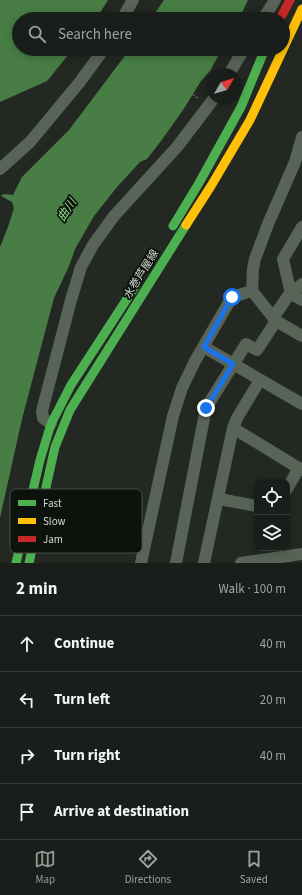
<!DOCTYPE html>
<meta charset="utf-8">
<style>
body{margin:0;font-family:"Source Sans 3","Noto Sans JP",sans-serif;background:#272b27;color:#f1f3f6}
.controls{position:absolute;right:12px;bottom:12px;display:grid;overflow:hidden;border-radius:8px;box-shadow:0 2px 10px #0003}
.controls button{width:36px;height:36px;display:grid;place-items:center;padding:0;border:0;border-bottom:1px solid #383c39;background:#1a1e1a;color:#f1f3f6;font:20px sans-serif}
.compass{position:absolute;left:206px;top:68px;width:36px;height:36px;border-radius:50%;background:#1a1e1a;box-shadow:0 2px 10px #0003;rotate:52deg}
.stop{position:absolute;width:12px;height:12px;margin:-9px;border:3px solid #1a73e8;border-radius:50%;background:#fff}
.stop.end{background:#1a73e8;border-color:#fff;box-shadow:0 1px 4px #0008}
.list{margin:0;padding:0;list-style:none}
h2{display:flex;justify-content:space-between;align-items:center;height:52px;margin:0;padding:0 16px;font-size:17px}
h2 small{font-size:13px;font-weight:400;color:#9fa2a2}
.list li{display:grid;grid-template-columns:26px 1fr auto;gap:12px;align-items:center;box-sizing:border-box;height:56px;padding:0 16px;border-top:1px solid #383c39}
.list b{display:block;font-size:15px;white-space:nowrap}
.list em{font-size:13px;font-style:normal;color:#9fa2a2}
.icon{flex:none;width:22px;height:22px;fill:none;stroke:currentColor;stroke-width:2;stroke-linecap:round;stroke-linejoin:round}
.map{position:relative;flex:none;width:302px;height:563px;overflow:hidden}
.search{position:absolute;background:#1a1e1a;box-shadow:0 2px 10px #0003;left:12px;right:12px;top:12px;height:44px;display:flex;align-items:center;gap:10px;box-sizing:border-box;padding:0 14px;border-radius:22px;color:#9fa2a2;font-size:15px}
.sheet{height:276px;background:#1a1e1a}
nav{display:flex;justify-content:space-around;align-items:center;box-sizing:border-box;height:56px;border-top:1px solid #383c39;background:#1a1e1a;font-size:11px;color:#9fa2a2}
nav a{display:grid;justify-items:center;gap:2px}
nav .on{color:#939993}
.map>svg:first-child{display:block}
.water{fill:#487e45}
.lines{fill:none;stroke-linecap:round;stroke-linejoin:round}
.path{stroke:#5e675d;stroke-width:1.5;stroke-dasharray:2 2;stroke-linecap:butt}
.street{stroke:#586457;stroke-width:12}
.fast{stroke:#4caf50;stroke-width:9}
.slow{stroke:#ffc107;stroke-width:9}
.jam{stroke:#c62828;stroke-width:9}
.route{stroke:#1a73e8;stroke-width:5}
.labels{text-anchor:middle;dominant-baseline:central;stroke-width:3.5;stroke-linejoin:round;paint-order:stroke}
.street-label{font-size:11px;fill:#cfd6cf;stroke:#0e120d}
.water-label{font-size:12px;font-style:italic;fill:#93e38c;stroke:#0e120d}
.key{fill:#0e120d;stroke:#484d47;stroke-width:1}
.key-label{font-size:11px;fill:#cfd6cf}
</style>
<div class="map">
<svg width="302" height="563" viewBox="0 0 302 563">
<rect width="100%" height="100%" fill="#232823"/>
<!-- water -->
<g class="water">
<path d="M 0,0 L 108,0 L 96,19 L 19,19 L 19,49 L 73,49 L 47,81 L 0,102 Z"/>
<path d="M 164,0 L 248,0 L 239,19 L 151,19 Z"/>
<path d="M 130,49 L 222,49 L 210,71 L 201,81 L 183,110 L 161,141 L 147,159 L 140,162 L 117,187 L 94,216 L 75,249 L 69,266 L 54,298 L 22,419 L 0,518 L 0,247 L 8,227 L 14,208 L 12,202 L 1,196 C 4,193 8,195 13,195 L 22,177 L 69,130 Z"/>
</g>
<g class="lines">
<!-- path -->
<path class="path" d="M 127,49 L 199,99"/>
<!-- street -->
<g class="street">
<path d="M 122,19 L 133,0"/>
<path d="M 263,19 L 275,0"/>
<path d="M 229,74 L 244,49"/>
<path d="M 302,137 L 295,162 L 268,224 L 255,259 L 253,269 L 252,291 L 276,321 L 302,336"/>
<path d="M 0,169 L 30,142 L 79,83 L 104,49"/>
<path d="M 302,227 L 283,259 L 291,294 L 302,300"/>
<path d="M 273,318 L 288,296 L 302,284"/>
<path d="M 204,347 L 302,404"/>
<path d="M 51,424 L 43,418 L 42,411 L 71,300 L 81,267 L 93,245 L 114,216 L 177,147 L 209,105 L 214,98"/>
<path d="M 233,428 L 302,470"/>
<path d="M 287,489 L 299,468"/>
<path d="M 219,499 L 257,506"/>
<path d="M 141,563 L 173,416 L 182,388 L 195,361 L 232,297 L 252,291"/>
<path d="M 176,563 L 206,408 L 246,344 L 257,350 L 276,321"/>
<path d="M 204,563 L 233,428 L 237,418 L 260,380"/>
<path d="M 241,563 L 302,554"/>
</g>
<!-- fast -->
<g class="fast">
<path d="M 173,226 L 199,183 L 241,107 L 265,49"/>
<path d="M 16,563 L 40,460 L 51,424 L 71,385 L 136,285"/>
<path d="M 29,563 L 55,447 L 70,410 L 186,225"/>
</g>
<!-- slow -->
<path class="slow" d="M 186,225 L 211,186 L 250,120 L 302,9"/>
<!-- jam -->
<path class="jam" d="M 280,19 L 290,0"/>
</g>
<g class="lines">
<!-- route -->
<path class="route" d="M 206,408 L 233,364 L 204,347 L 232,297"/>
</g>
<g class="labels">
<!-- street labels -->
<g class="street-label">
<text transform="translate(141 274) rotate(-58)">水巻芦屋線</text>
</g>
<!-- water labels -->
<g class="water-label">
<text transform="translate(67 210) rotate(-56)">曲川</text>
</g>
</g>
<!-- legend -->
<rect x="10" y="489" width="132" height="64" rx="6" class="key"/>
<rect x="18" y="500" width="18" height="6" fill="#4caf50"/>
<rect x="18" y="518" width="18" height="6" fill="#ffc107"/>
<rect x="18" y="536" width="18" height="6" fill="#c62828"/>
<g class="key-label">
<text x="43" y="507">Fast</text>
<text x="43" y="525">Slow</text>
<text x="43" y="543">Jam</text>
</g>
</svg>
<div class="controls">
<button><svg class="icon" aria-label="locate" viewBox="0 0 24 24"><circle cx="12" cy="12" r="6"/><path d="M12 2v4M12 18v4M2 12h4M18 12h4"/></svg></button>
<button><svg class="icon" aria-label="layers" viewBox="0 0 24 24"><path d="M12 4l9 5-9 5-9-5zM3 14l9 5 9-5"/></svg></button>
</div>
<svg class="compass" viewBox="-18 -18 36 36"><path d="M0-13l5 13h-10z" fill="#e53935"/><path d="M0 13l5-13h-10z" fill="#9fa2a2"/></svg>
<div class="stop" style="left:232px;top:297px"></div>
<div class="stop end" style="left:206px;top:408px"></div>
<div class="search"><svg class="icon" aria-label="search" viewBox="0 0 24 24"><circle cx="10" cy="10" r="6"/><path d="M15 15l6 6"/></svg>Search here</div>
</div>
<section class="sheet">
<h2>2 min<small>Walk · 100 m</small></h2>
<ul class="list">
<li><svg class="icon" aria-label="ahead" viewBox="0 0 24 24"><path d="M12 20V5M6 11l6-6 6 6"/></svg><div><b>Continue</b></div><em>40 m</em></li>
<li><svg class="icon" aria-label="left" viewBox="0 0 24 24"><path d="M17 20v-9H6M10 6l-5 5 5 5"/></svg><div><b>Turn left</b></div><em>20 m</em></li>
<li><svg class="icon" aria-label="right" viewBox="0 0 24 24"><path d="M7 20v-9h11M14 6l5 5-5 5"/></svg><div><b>Turn right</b></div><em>40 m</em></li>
<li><svg class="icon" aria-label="arrive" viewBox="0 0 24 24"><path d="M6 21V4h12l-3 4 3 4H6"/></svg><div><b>Arrive at destination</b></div></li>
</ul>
</section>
<nav>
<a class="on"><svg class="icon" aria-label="map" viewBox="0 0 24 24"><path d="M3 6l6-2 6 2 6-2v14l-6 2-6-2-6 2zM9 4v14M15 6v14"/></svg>Map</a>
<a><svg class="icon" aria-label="directions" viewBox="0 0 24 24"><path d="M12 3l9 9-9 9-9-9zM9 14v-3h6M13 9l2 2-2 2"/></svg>Directions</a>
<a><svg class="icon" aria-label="saved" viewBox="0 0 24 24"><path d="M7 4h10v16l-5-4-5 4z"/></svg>Saved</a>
</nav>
